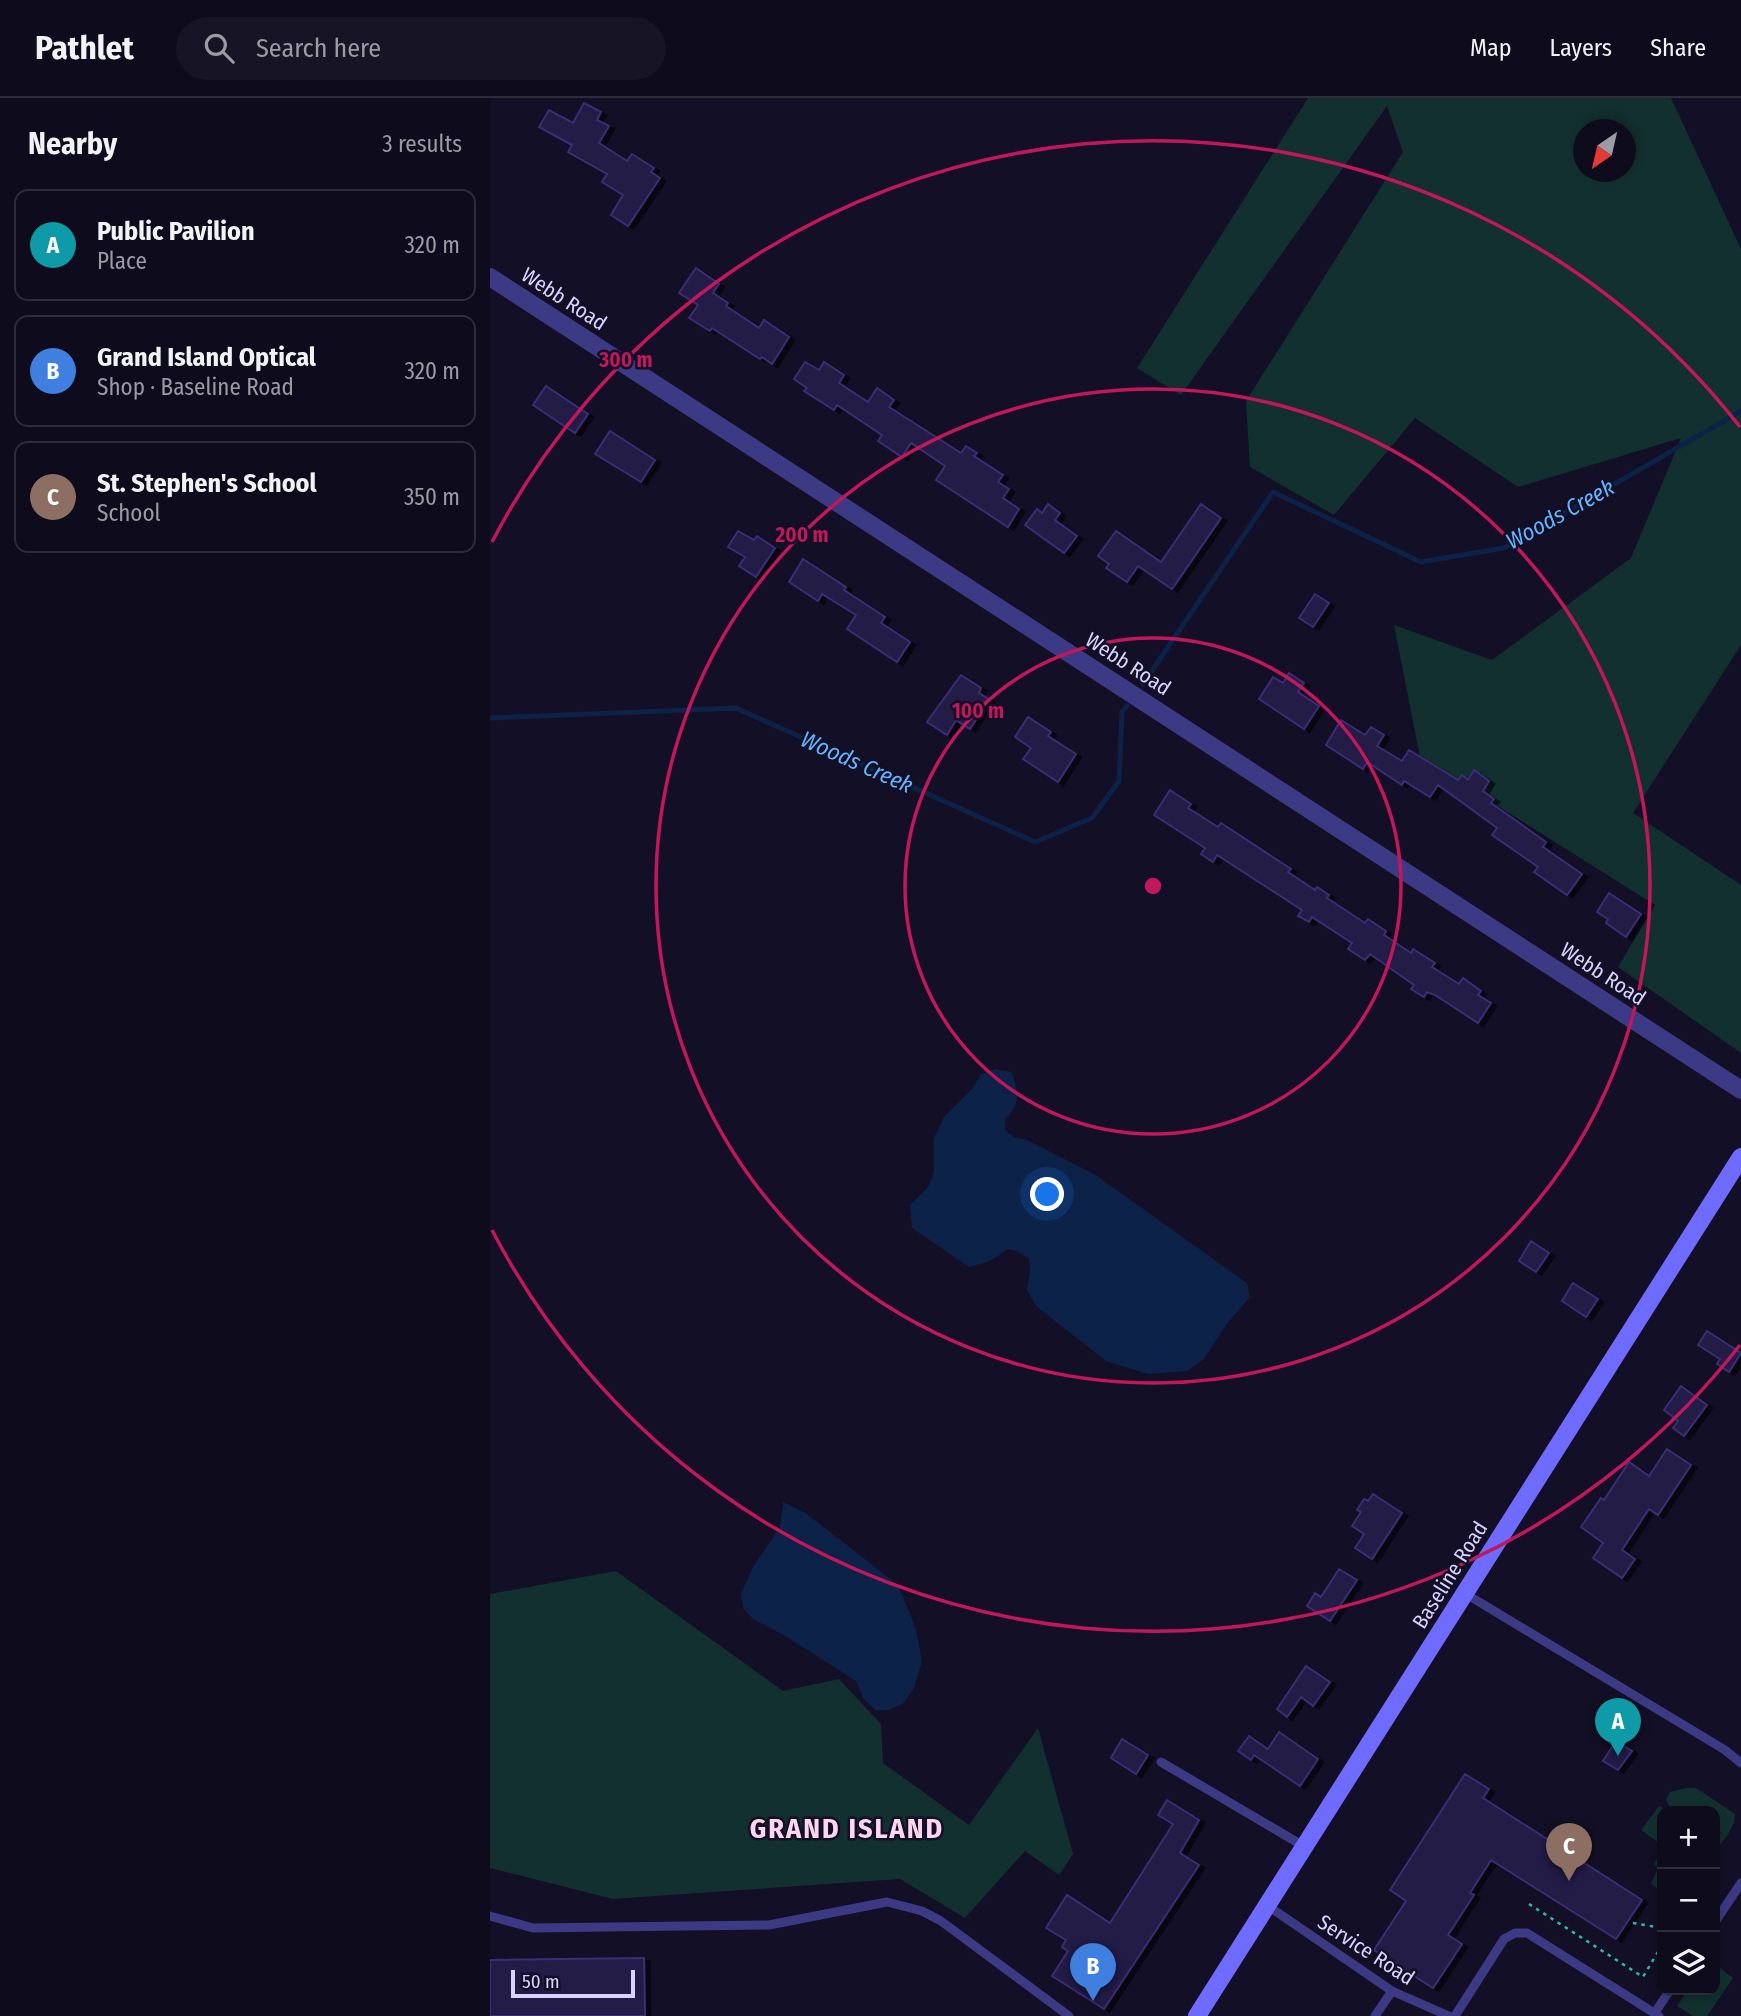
<!DOCTYPE html>
<meta charset="utf-8">
<style>
body{margin:0;font-family:"Fira Sans Condensed",sans-serif;background:#171425;color:#f1f3f6}
.controls{position:absolute;right:21px;bottom:21px;display:grid;overflow:hidden;border-radius:14px;box-shadow:0 4px 10px #0003}
.controls button{width:63px;height:63px;display:grid;place-items:center;padding:0;border:0;border-bottom:2px solid #2e2b3b;background:#0e0b1c;color:#f1f3f6;font:35px sans-serif}
.compass{position:absolute;left:1083px;top:21px;width:63px;height:63px;border-radius:50%;background:#0e0b1c;box-shadow:0 4px 10px #0003;rotate:214deg}
.scale{position:absolute;left:21px;bottom:18px;width:124px;box-sizing:border-box;padding-left:7px;border:4px solid #d9d4ff;border-top:0;font-size:19px;line-height:24px;white-space:nowrap;color:#d9d4ff;-webkit-text-stroke:5px #130f26;paint-order:stroke}
.you{position:absolute;left:558px;top:1097px;width:24px;height:24px;margin:-18px;border:5px solid #fff;border-radius:50%;background:#1a73e8;box-shadow:0 0 0 10px #1a73e833}
.badge{display:grid;place-items:center;width:46px;height:46px;border-radius:50%;background:#db2777;color:#fff;font-size:23px;font-weight:700}
.pin{position:absolute;translate:-50% -58px;filter:drop-shadow(0 2px 4px #0008)}
.pin::after{content:'';position:absolute;top:37px;width:24px;height:21px;background:inherit;clip-path:polygon(0 0,100% 0,50% 100%)}
.list{margin:0;padding:0;list-style:none}
h2{display:flex;justify-content:space-between;align-items:center;height:91px;margin:0;padding:0 28px;font-size:30px}
h2 small{font-size:23px;font-weight:400;color:#9b9ba3}
.list li{display:grid;grid-template-columns:46px 1fr auto;gap:21px;align-items:center;box-sizing:border-box;height:112px;margin:0 14px 14px;padding:0 14px;border:2px solid #2e2b3b;border-radius:14px}
.list b{display:block;font-size:26px;white-space:nowrap}
.list p{margin:0;font-size:23px;white-space:nowrap;color:#9b9ba3}
.list em{font-size:23px;font-style:normal;color:#9b9ba3}
.icon{flex:none;width:38px;height:38px;fill:none;stroke:currentColor;stroke-width:2;stroke-linecap:round;stroke-linejoin:round}
.map{position:relative;flex:none;width:1251px;height:1918px;overflow:hidden}
header{display:flex;align-items:center;gap:42px;box-sizing:border-box;height:98px;padding:0 35px;background:#0e0b1c;border-bottom:2px solid #2e2b3b}
header strong{font-size:33px}
nav{display:flex;gap:38px;margin-inline-start:auto;font-size:24px}
.search{width:490px;height:63px;background:#171425;display:flex;align-items:center;gap:18px;box-sizing:border-box;padding:0 24px;border-radius:38px;color:#9b9ba3;font-size:26px}
main{display:flex}
aside{flex:1;background:#0e0b1c}
.map>svg:first-child{display:block}
.green{fill:#12302f;fill-rule:evenodd}
.water{fill:#0c2248}
.lines{fill:none;stroke-linecap:round;stroke-linejoin:round}
.stream{stroke:#0c2248;stroke-width:5}
.building{fill:#241b47;stroke:#3b2d73;stroke-width:2;filter:url(#shadow)}
.path{stroke:#2fb8b0;stroke-width:2.5;stroke-dasharray:3.5 5;stroke-linecap:butt}
.lane{stroke:#3d3a85;stroke-width:9}
.street{stroke:#3d3a85;stroke-width:18}
.secondary{stroke:#6f6bff;stroke-width:18}
.ring{fill:none;stroke:#c2185b;stroke-width:3.5}
.labels{text-anchor:middle;dominant-baseline:central;stroke-width:5;stroke-linejoin:round;paint-order:stroke}
.street-label{font-size:21px;fill:#d9d4ff;stroke:#130f26}
.water-label{font-size:23px;font-style:italic;fill:#62b6ff;stroke:#130f26}
.district-label{font-size:28px;font-weight:bold;letter-spacing:2px;fill:#ffd6f0;stroke:#130f26}
.centre{fill:#c2185b;stroke:#130f26;stroke-width:3.5}
.ring-label{font-size:21px;text-anchor:middle;font-weight:bold;fill:#c2185b;stroke:#130f26;stroke-width:5;stroke-linejoin:round;paint-order:stroke}
</style>
<header>
<strong>Pathlet</strong>
<div class="search"><svg class="icon" aria-label="search" viewBox="0 0 24 24"><circle cx="10" cy="10" r="6"/><path d="M15 15l6 6"/></svg>Search here</div>
<nav><a>Map</a><a>Layers</a><a>Share</a></nav>
</header>
<main>
<aside>
<h2>Nearby<small>3 results</small></h2>
<ul class="list">
<li><span class="badge" style="background:#0f9aa8">A</span><div><b>Public Pavilion</b><p>Place</p></div><em>320 m</em></li>
<li><span class="badge" style="background:#3f7fe0">B</span><div><b>Grand Island Optical</b><p>Shop · Baseline Road</p></div><em>320 m</em></li>
<li><span class="badge" style="background:#8d6e63">C</span><div><b>St. Stephen's School</b><p>School</p></div><em>350 m</em></li>
</ul>
</aside>
<div class="map">
<svg width="1251" height="1918" viewBox="0 0 1251 1918">
<defs>
<filter id="shadow"><feDropShadow dx="5.5" dy="3" stdDeviation="0" flood-color="#0009"/></filter>
</defs>
<rect width="100%" height="100%" fill="#130f26"/>
<!-- green -->
<g class="green">
<path d="M 818,0 L 1181,0 L 1251,151 L 1251,547 L 1143,715 L 1251,787 L 1251,955 L 1128,869 L 1165,807 L 930,659 L 904,527 L 1002,562 L 1141,460 L 1191,340 L 1028,389 L 925,320 L 844,417 L 760,369 L 756,303 L 913,54 L 897,8 L 691,297 L 647,270 ZM 1094,32 L 1136,32 L 1136,74 L 1094,74 Z"/>
<path d="M 126,1473 L 293,1593 L 349,1581 L 391,1626 L 393,1665 L 479,1727 L 548,1630 L 583,1756 L 569,1777 L 535,1753 L 475,1820 L 410,1781 L 123,1801 L 0,1770 L 0,1496 Z"/>
<path d="M 1197,1690 L 1206,1690 L 1245,1716 C 1245,1731 1233,1742 1225,1754 L 1225,1713 L 1181,1713 L 1176,1701 L 1180,1694 Z"/>
<path d="M 1169,1708 L 1179,1713 L 1172,1713 L 1172,1747 L 1151,1732 Z"/>
<path d="M 1172,1750 L 1172,1794 L 1161,1786 L 1168,1770 L 1164,1766 Z"/>
<path d="M 1225,1866 L 1243,1880 L 1217,1918 L 1203,1918 L 1187,1908 L 1198,1892 L 1225,1892 Z"/>
</g>
<!-- water -->
<g class="water">
<path d="M 505,971 L 521,974 C 529,992 531,1007 515,1021 L 515,1032 L 524,1039 L 537,1042 L 604,1076 L 757,1185 L 760,1199 L 736,1227 L 713,1262 L 697,1273 L 658,1276 L 616,1263 L 546,1208 L 537,1192 L 540,1174 L 539,1161 C 512,1142 519,1155 497,1164 C 492,1166 485,1167 479,1169 L 422,1130 L 420,1107 L 439,1088 L 444,1073 L 444,1040 L 454,1019 L 483,990 L 491,976 Z"/>
<path d="M 293,1404 L 317,1416 L 408,1487 L 426,1531 L 432,1563 L 424,1590 L 414,1605 L 399,1612 L 385,1612 L 373,1600 L 366,1583 L 297,1539 L 263,1521 L 253,1510 L 251,1496 L 263,1469 L 290,1429 Z"/>
</g>
<g class="lines">
<!-- stream -->
<g class="stream">
<path d="M 653,586 L 783,394 L 931,464 L 1014,450 L 1251,313"/>
<path d="M 0,620 L 246,610 L 545,744 L 602,720 L 629,683 L 632,614 L 637,608"/>
</g>
</g>
<!-- building -->
<g class="building">
<path d="M 94,5 L 111,14 L 107,22 L 119,28 L 109,45 L 137,63 L 142,56 L 164,70 L 161,74 L 170,80 L 138,128 L 121,117 L 133,97 L 112,84 L 117,76 L 78,54 L 82,47 L 49,29 L 59,12 L 83,25 Z"/>
<path d="M 206,170 L 229,186 L 223,195 L 238,205 L 236,208 L 269,230 L 274,222 L 299,239 L 282,266 L 272,259 L 270,261 L 222,230 L 220,233 L 199,220 L 208,207 L 189,195 Z"/>
<path d="M 315,264 L 329,272 L 334,264 L 354,277 L 349,285 L 378,304 L 387,290 L 404,302 L 399,309 L 471,355 L 476,348 L 487,355 L 484,358 L 513,377 L 508,384 L 519,391 L 513,400 L 529,411 L 518,429 L 446,382 L 455,368 L 421,345 L 412,359 L 388,343 L 392,337 L 347,307 L 344,312 L 314,293 L 317,290 L 304,281 Z"/>
<path d="M 56,288 L 98,316 L 85,335 L 43,307 Z"/>
<path d="M 120,333 L 165,362 L 151,384 L 105,356 Z"/>
<path d="M 558,406 L 570,415 L 565,422 L 587,438 L 574,455 L 535,427 L 547,411 L 552,415 Z"/>
<path d="M 711,406 L 731,420 L 682,491 L 648,468 L 637,484 L 616,470 L 619,466 L 608,458 L 626,433 L 671,464 Z"/>
<path d="M 248,433 L 264,442 L 267,438 L 285,450 L 266,479 L 249,468 L 255,459 L 238,449 Z"/>
<path d="M 313,461 L 356,489 L 354,492 L 395,519 L 391,525 L 420,544 L 407,564 L 357,531 L 366,517 L 332,496 L 328,503 L 299,484 Z"/>
<path d="M 825,496 L 839,505 L 823,529 L 809,520 Z"/>
<path d="M 799,575 L 814,585 L 808,594 L 829,608 L 814,631 L 769,601 L 783,579 L 793,585 Z"/>
<path d="M 471,577 L 491,590 L 489,595 L 499,601 L 480,631 L 466,622 L 457,637 L 437,624 Z"/>
<path d="M 538,619 L 561,634 L 558,638 L 586,656 L 568,684 L 533,661 L 541,650 L 525,639 Z"/>
<path d="M 851,622 L 875,637 L 881,629 L 894,637 L 887,648 L 912,663 L 919,652 L 968,682 L 972,677 L 978,682 L 984,672 L 999,683 L 993,693 L 1004,701 L 1001,705 L 1056,744 L 1053,749 L 1092,776 L 1077,797 L 1044,774 L 1048,769 L 1002,737 L 1007,730 L 948,687 L 940,699 L 914,683 L 912,687 L 877,664 L 873,671 L 836,647 Z"/>
<path d="M 680,692 L 701,706 L 698,710 L 728,729 L 731,725 L 801,771 L 798,774 L 825,792 L 827,789 L 839,797 L 837,800 L 875,825 L 878,821 L 896,833 L 894,837 L 921,855 L 923,851 L 945,865 L 942,869 L 969,886 L 973,880 L 991,893 L 988,897 L 1001,905 L 988,925 L 945,897 L 937,894 L 934,899 L 921,891 L 924,887 L 880,856 L 875,862 L 858,851 L 862,845 L 822,819 L 819,824 L 808,818 L 812,812 L 727,757 L 723,764 L 711,756 L 715,750 L 664,717 Z"/>
<path d="M 1119,795 L 1151,816 L 1136,839 L 1116,825 L 1118,821 L 1107,814 Z"/>
<path d="M 1041,1143 L 1059,1155 L 1046,1174 L 1029,1163 Z"/>
<path d="M 1083,1185 L 1108,1201 L 1096,1219 L 1072,1203 Z"/>
<path d="M 1217,1233 L 1251,1255 L 1239,1274 L 1227,1266 L 1230,1261 L 1208,1247 Z"/>
<path d="M 1191,1288 L 1217,1307 L 1194,1338 L 1183,1330 L 1188,1323 L 1174,1312 Z"/>
<path d="M 1177,1351 L 1201,1367 L 1168,1417 L 1159,1411 L 1132,1452 L 1145,1461 L 1132,1480 L 1103,1460 L 1113,1445 L 1091,1429 L 1111,1400 L 1114,1402 L 1139,1364 L 1159,1378 Z"/>
<path d="M 883,1396 L 912,1415 L 882,1461 L 865,1450 L 874,1436 L 862,1428 L 871,1414 L 867,1412 L 874,1401 L 878,1403 Z"/>
<path d="M 849,1471 L 867,1482 L 840,1523 L 817,1508 L 825,1495 L 831,1499 Z"/>
<path d="M 816,1568 L 840,1584 L 823,1608 L 811,1599 L 797,1619 L 787,1611 Z"/>
<path d="M 789,1634 L 828,1661 L 810,1688 L 764,1657 L 761,1662 L 748,1653 L 759,1638 L 778,1651 Z"/>
<path d="M 632,1641 L 658,1657 L 646,1676 L 621,1660 Z"/>
<path d="M 1126,1643 L 1142,1653 L 1128,1672 L 1113,1663 Z"/>
<path d="M 975,1676 L 999,1691 L 993,1700 L 1152,1802 L 1126,1841 L 1001,1762 L 980,1795 L 984,1797 L 958,1837 L 972,1846 L 943,1890 L 884,1852 L 916,1803 L 900,1792 Z"/>
<path d="M 677,1702 L 709,1722 L 690,1755 L 709,1767 L 614,1911 L 562,1878 L 578,1853 L 572,1849 L 576,1842 L 556,1830 L 577,1797 L 620,1825 L 683,1726 L 668,1717 Z"/>
<path d="M 154,1860 L 155,1918 L 0,1918 L 0,1862 Z"/>
</g>
<g class="lines">
<!-- path -->
<g class="path">
<path d="M 1039,1806 L 1153,1879 L 1172,1847"/>
<path d="M 1143,1825 L 1172,1830"/>
</g>
<!-- lane -->
<g class="lane">
<path d="M 976,1496 L 1235,1652 L 1251,1665"/>
<path d="M 671,1664 L 815,1749"/>
<path d="M 778,1808 L 902,1893 L 959,1918"/>
<path d="M 0,1818 L 43,1830 L 279,1827 L 397,1804 L 432,1813 L 451,1823 L 579,1918"/>
<path d="M 1225,1824 L 1251,1785"/>
<path d="M 1164,1916 L 1180,1892"/>
<path d="M 885,1918 L 902,1893"/>
<path d="M 965,1918 L 1014,1841 L 1025,1835 L 1037,1835 L 1169,1918"/>
</g>
<!-- street -->
<path class="street" d="M 0,179 L 1251,992"/>
<!-- secondary -->
<path class="secondary" d="M 707,1918 L 1251,1059"/>
</g>
<!-- distance rings -->
<g class="ring">
<circle cx="663" cy="788" r="248"/>
<circle cx="663" cy="788" r="497"/>
<path d="M1250 1247A745 745 0 0 1 2 1132M2 444A745 745 0 0 1 1250 329"/>
</g>
<g class="labels">
<!-- street labels -->
<g class="street-label">
<text transform="translate(74 201) rotate(33)">Webb Road</text>
<text transform="translate(638 566) rotate(33)">Webb Road</text>
<text transform="translate(1113 876) rotate(33)">Webb Road</text>
<text transform="translate(960 1477) rotate(-58)">Baseline Road</text>
<text transform="translate(876 1852) rotate(33)">Service Road</text>
</g>
<!-- water labels -->
<g class="water-label">
<text transform="translate(1070 416) rotate(-29)">Woods Creek</text>
<text transform="translate(367 664) rotate(24)">Woods Creek</text>
</g>
<!-- district labels -->
<g class="district-label">
<text x="357" y="1730">GRAND ISLAND</text>
</g>
</g>
<circle cx="663" cy="788" r="10" class="centre"/>
<g class="ring-label">
<text x="136" y="269">300 m</text>
<text x="312" y="444">200 m</text>
<text x="488" y="620">100 m</text>
</g>
</svg>
<div class="controls">
<button>+</button>
<button>−</button>
<button><svg class="icon" aria-label="layers" viewBox="0 0 24 24"><path d="M12 4l9 5-9 5-9-5zM3 14l9 5 9-5"/></svg></button>
</div>
<svg class="compass" viewBox="-18 -18 36 36"><path d="M0-13l5 13h-10z" fill="#e53935"/><path d="M0 13l5-13h-10z" fill="#9b9ba3"/></svg>
<div class="scale">50 m</div>
<div class="you"></div>
<div class="pin badge" style="left:1128px;top:1658px;background:#0f9aa8">A</div>
<div class="pin badge" style="left:603px;top:1903px;background:#3f7fe0">B</div>
<div class="pin badge" style="left:1079px;top:1783px;background:#8d6e63">C</div>
</div>
</main>
